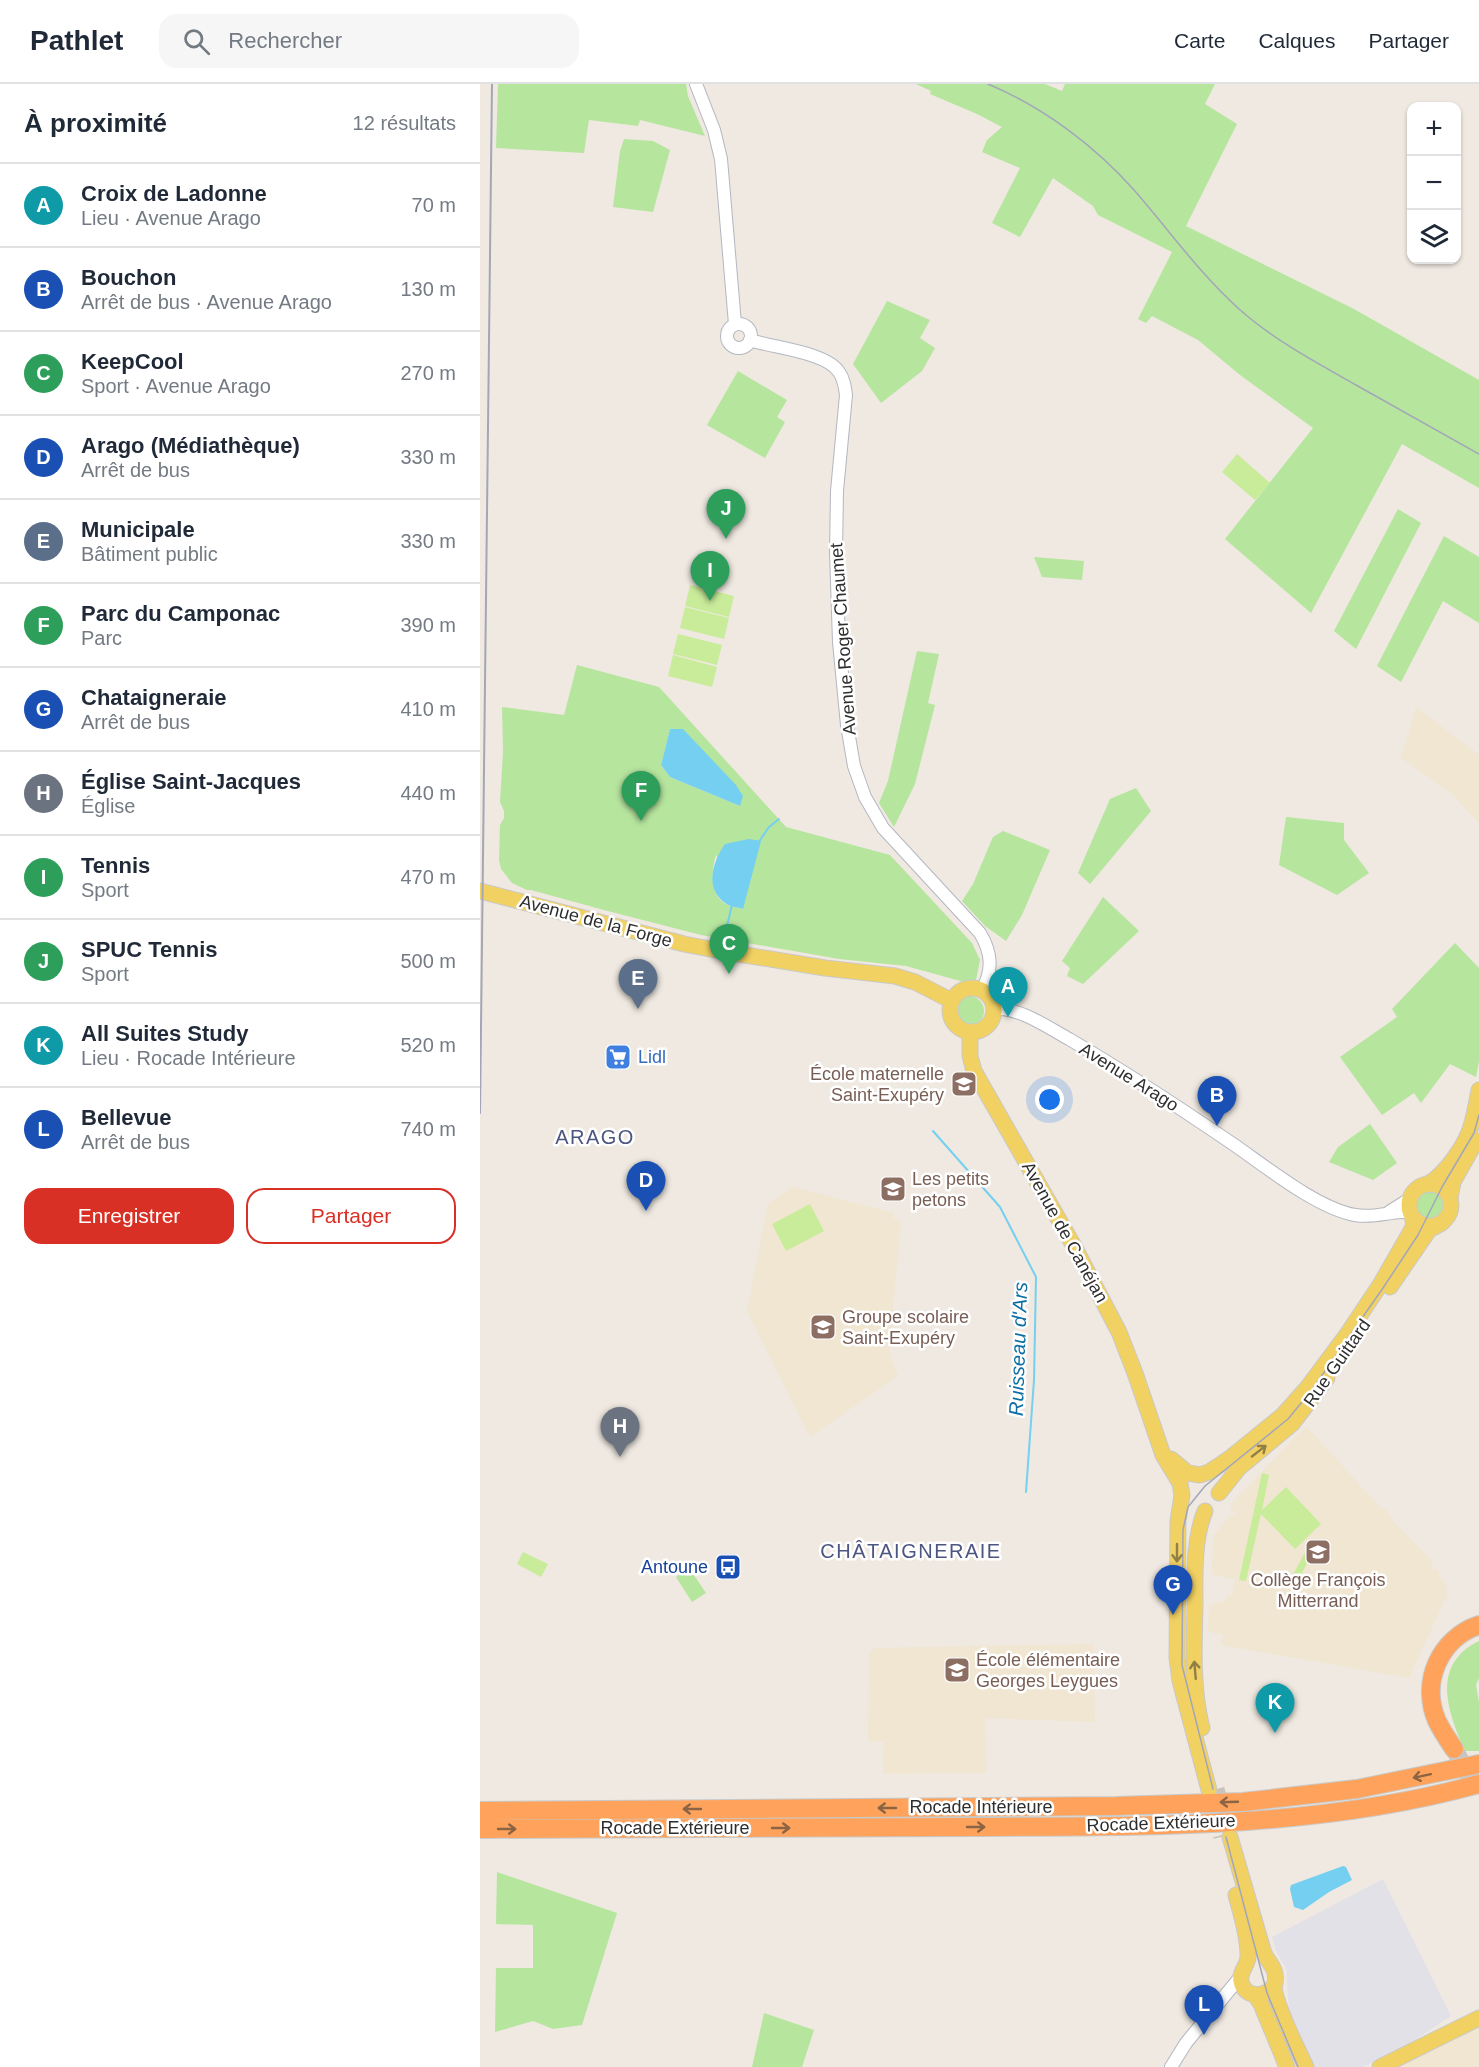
<!DOCTYPE html>
<html lang="fr">
<meta charset="utf-8">
<style>
body{margin:0;font-family:Arial,sans-serif;background:#f6f6f7;color:#1f2937}
.controls{position:absolute;right:18px;top:18px;display:grid;overflow:hidden;border-radius:12px;box-shadow:0 2px 4px #0004}
.controls button{width:54px;height:54px;display:grid;place-items:center;padding:0;border:0;border-bottom:2px solid #e0e1e3;background:#fff;color:#1f2937;font:30px sans-serif}
.you{position:absolute;left:570px;top:1016px;width:21px;height:21px;margin:-15px;border:4px solid #fff;border-radius:50%;background:#1a73e8;box-shadow:0 0 0 9px #1a73e833}
.badge{display:grid;place-items:center;width:39px;height:39px;border-radius:50%;background:#d93025;color:#fff;font-size:20px;font-weight:700}
.pin{position:absolute;translate:-50% -50px;filter:drop-shadow(0 2px 3px #0008)}
.pin::after{content:'';position:absolute;top:32px;width:21px;height:18px;background:inherit;clip-path:polygon(0 0,100% 0,50% 100%)}
.list{margin:0;padding:0;list-style:none}
h2{display:flex;justify-content:space-between;align-items:center;height:78px;margin:0;padding:0 24px;font-size:26px}
h2 small{font-size:20px;font-weight:400;color:#747a83}
.list li{display:grid;grid-template-columns:39px 1fr auto;gap:18px;align-items:center;box-sizing:border-box;height:84px;padding:0 24px;border-top:2px solid #e0e1e3}
.list b{display:block;font-size:22px;white-space:nowrap}
.list p{margin:0;font-size:20px;white-space:nowrap;color:#747a83}
.list em{font-size:20px;font-style:normal;color:#747a83}
.actions{display:flex;gap:12px;padding:18px 24px}
.actions a{flex:1;padding:14px 0;border:2px solid #d93025;border-radius:18px;text-align:center;font-size:21px;color:#d93025}
.actions .main{background:#d93025;color:#fff}
.icon{flex:none;width:33px;height:33px;fill:none;stroke:currentColor;stroke-width:2;stroke-linecap:round;stroke-linejoin:round}
.map{position:relative;flex:none;width:999px;height:1983px;overflow:hidden}
header{display:flex;align-items:center;gap:36px;box-sizing:border-box;height:84px;padding:0 30px;background:#fff;border-bottom:2px solid #e0e1e3}
header strong{font-size:28px}
nav{display:flex;gap:33px;margin-inline-start:auto;font-size:21px}
.search{width:420px;height:54px;background:#f6f6f7;display:flex;align-items:center;gap:15px;box-sizing:border-box;padding:0 21px;border-radius:18px;color:#747a83;font-size:22px}
main{display:flex}
aside{flex:1;background:#fff}
.map>svg:first-child{display:block}
.industrial{fill:#e3e1e8}
.education{fill:#f0e6d1}
.green{fill:#b6e59e;fill-rule:evenodd}
.pitch{fill:#c9ec9a}
.water{fill:#75cff0}
.lines{fill:none;stroke-linecap:round;stroke-linejoin:round}
.stream{stroke:#75cff0;stroke-width:2}
.major-tunnel{stroke:#c8c4bd;stroke-width:15;stroke-dasharray:15 8;stroke-linecap:butt}
.highway-tunnel{stroke:#c8c4bd;stroke-width:18;stroke-dasharray:18 9;stroke-linecap:butt}
.minor-casing{stroke:#b4b7c1;stroke-width:14}
.major-casing{stroke:#c9c9c9;stroke-width:17}
.highway-casing{stroke:#c9c9c9;stroke-width:20}
.minor{stroke:#fff;stroke-width:12}
.major{stroke:#f2d163;stroke-width:15}
.highway{stroke:#ffa35c;stroke-width:18}
.tram{stroke:#a3a6b8;stroke-width:1.5}
.rail{stroke:#a3a6b8;stroke-width:2}
.oneway{stroke:#908048}
.oneway2{stroke:#8c6343}
.labels{text-anchor:middle;dominant-baseline:central;stroke-width:5;stroke-linejoin:round;paint-order:stroke}
.street-label{font-size:18px;fill:#2e2e2e;stroke:#fff}
.shop-label{font-size:18px;fill:#366cbe;stroke:#fff;text-anchor:start}
.education-label{font-size:18px;fill:#785e54;stroke:#fff;text-anchor:start}
.transit-label{font-size:18px;fill:#164399;stroke:#fff;text-anchor:end}
.neighbourhood-label{font-size:20px;letter-spacing:1.5px;fill:#4d5680;stroke:#fff}
.water-label{font-size:20px;font-style:italic;fill:#0d6fa3;stroke:#fff}
</style>
<header>
<strong>Pathlet</strong>
<div class="search"><svg class="icon" aria-label="search" viewBox="0 0 24 24"><circle cx="10" cy="10" r="6"/><path d="M15 15l6 6"/></svg>Rechercher</div>
<nav><a>Carte</a><a>Calques</a><a>Partager</a></nav>
</header>
<main>
<aside>
<h2>À proximité<small>12 résultats</small></h2>
<ul class="list">
<li><span class="badge" style="background:#0f9aa8">A</span><div><b>Croix de Ladonne</b><p>Lieu · Avenue Arago</p></div><em>70 m</em></li>
<li><span class="badge" style="background:#1a4fb4">B</span><div><b>Bouchon</b><p>Arrêt de bus · Avenue Arago</p></div><em>130 m</em></li>
<li><span class="badge" style="background:#2e9e5b">C</span><div><b>KeepCool</b><p>Sport · Avenue Arago</p></div><em>270 m</em></li>
<li><span class="badge" style="background:#1a4fb4">D</span><div><b>Arago (Médiathèque)</b><p>Arrêt de bus</p></div><em>330 m</em></li>
<li><span class="badge" style="background:#5c6f8a">E</span><div><b>Municipale</b><p>Bâtiment public</p></div><em>330 m</em></li>
<li><span class="badge" style="background:#2e9e5b">F</span><div><b>Parc du Camponac</b><p>Parc</p></div><em>390 m</em></li>
<li><span class="badge" style="background:#1a4fb4">G</span><div><b>Chataigneraie</b><p>Arrêt de bus</p></div><em>410 m</em></li>
<li><span class="badge" style="background:#6b7280">H</span><div><b>Église Saint-Jacques</b><p>Église</p></div><em>440 m</em></li>
<li><span class="badge" style="background:#2e9e5b">I</span><div><b>Tennis</b><p>Sport</p></div><em>470 m</em></li>
<li><span class="badge" style="background:#2e9e5b">J</span><div><b>SPUC Tennis</b><p>Sport</p></div><em>500 m</em></li>
<li><span class="badge" style="background:#0f9aa8">K</span><div><b>All Suites Study</b><p>Lieu · Rocade Intérieure</p></div><em>520 m</em></li>
<li><span class="badge" style="background:#1a4fb4">L</span><div><b>Bellevue</b><p>Arrêt de bus</p></div><em>740 m</em></li>
</ul>
<div class="actions"><a class="main">Enregistrer</a><a>Partager</a></div>
</aside>
<div class="map">
<svg width="999" height="1983" viewBox="0 0 999 1983">
<rect width="100%" height="100%" fill="#efe9e1"/>
<!-- industrial -->
<path class="industrial" d="M 903,1795 L 971,1932 L 927,1961 L 883,1983 L 834,1983 L 809,1929 L 806,1884 L 797,1869 L 792,1853 Z"/>
<!-- education -->
<g class="education">
<path d="M 936,623 L 999,671 L 999,739 L 972,710 L 921,674 Z"/>
<path d="M 313,1103 L 414,1129 L 413,1134 L 421,1137 L 409,1267 L 418,1292 L 330,1353 L 267,1227 L 288,1120 Z"/>
<path d="M 828,1344 L 899,1422 L 907,1426 L 912,1436 L 952,1477 L 952,1485 L 958,1486 L 961,1495 L 966,1499 L 967,1511 L 929,1594 L 741,1561 L 743,1551 L 732,1549 L 728,1545 L 729,1521 L 744,1517 L 748,1511 L 752,1512 L 755,1495 L 732,1491 L 733,1452 L 748,1433 L 756,1430 L 751,1424 L 751,1420 L 823,1345 Z"/>
<path d="M 613,1560 L 615,1638 L 505,1634 L 506,1689 L 403,1690 L 404,1658 L 388,1658 L 389,1569 L 394,1564 Z"/>
<path d="M 999,1943 L 999,1983 L 919,1983 Z"/>
</g>
<!-- green -->
<g class="green">
<path d="M 18,0 L 206,0 L 208,12 L 225,52 L 160,36 L 158,42 L 109,36 L 104,69 L 16,64 Z"/>
<path d="M 436,0 L 565,0 L 582,7 L 585,0 L 735,0 L 725,20 L 757,40 L 706,142 L 874,225 L 999,296 L 999,404 L 922,360 L 831,529 L 745,455 L 833,344 L 760,291 L 718,256 L 672,232 L 666,239 L 658,235 L 692,168 L 618,131 L 613,122 L 573,94 L 540,153 L 512,139 L 540,84 L 502,68 L 507,56 L 522,43 L 497,30 L 450,10 L 451,7 Z"/>
<path d="M 144,55 L 173,57 L 190,66 L 173,128 L 133,123 L 140,67 Z"/>
<path d="M 407,217 L 450,236 L 440,254 L 455,264 L 442,287 L 401,319 L 373,280 Z"/>
<path d="M 258,287 L 307,316 L 297,333 L 305,338 L 285,374 L 227,341 Z"/>
<path d="M 918,425 L 941,439 L 876,565 L 854,547 Z"/>
<path d="M 964,452 L 999,473 L 999,539 L 963,517 L 921,598 L 897,582 Z"/>
<path d="M 554,473 L 604,477 L 602,496 L 562,493 Z"/>
<path d="M 437,567 L 459,570 L 448,619 L 455,621 L 435,700 L 414,743 L 399,719 L 408,697 Z"/>
<path d="M 97,581 L 179,603 L 306,743 L 410,771 L 492,859 L 500,876 L 496,896 L 484,898 L 426,882 L 359,875 L 221,851 L 124,826 L 51,806 L 47,806 L 32,799 L 21,785 L 19,776 L 20,741 L 24,734 L 24,727 L 20,718 L 23,668 L 22,623 L 84,631 ZM 190,645 L 260,722 L 190,693 L 181,681 ZM 236,771 L 263,825 C 259,823 253,823 248,821 C 229,813 231,787 236,771 Z"/>
<path d="M 656,704 L 671,727 L 610,800 L 598,789 L 630,715 Z"/>
<path d="M 806,733 L 864,739 L 864,756 L 889,789 L 857,811 L 799,781 Z"/>
<path d="M 523,747 L 570,766 L 542,831 L 526,857 L 505,842 L 482,817 L 493,800 L 513,753 Z"/>
<path d="M 623,813 L 659,847 L 603,900 L 587,892 L 590,884 L 582,877 Z"/>
<path d="M 975,859 L 999,884 L 999,977 L 996,993 L 970,980 L 941,1019 L 934,1009 L 902,1031 L 860,973 L 917,933 L 912,925 Z"/>
<circle cx="489" cy="927" r="15"/>
<path d="M 890,1040 L 917,1079 L 893,1096 L 849,1078 L 858,1063 Z"/>
<circle cx="951" cy="1121" r="15"/>
<path d="M 209,1484 L 226,1509 L 212,1518 L 196,1493 Z"/>
<path d="M 999,1557 L 999,1594 L 996,1601 L 999,1618 L 999,1667 L 985,1667 C 968,1628 950,1581 999,1557 Z"/>
<path d="M 17,1788 L 137,1829 L 102,1941 L 73,1945 L 53,1937 L 15,1948 L 16,1884 L 53,1884 L 53,1841 L 16,1840 Z"/>
<path d="M 284,1929 L 334,1946 L 322,1983 L 272,1983 Z"/>
</g>
<!-- pitch -->
<g class="pitch">
<path d="M 757,370 L 790,399 L 775,416 L 742,388 Z"/>
<path d="M 210,501 L 254,512 L 249,533 L 205,522 Z"/>
<path d="M 205,523 L 249,534 L 244,555 L 200,544 Z"/>
<path d="M 198,550 L 242,561 L 237,581 L 193,570 Z"/>
<path d="M 193,571 L 237,583 L 232,603 L 188,592 Z"/>
<path d="M 330,1120 L 344,1147 L 306,1167 L 292,1140 Z"/>
<path d="M 782,1389 L 789,1391 L 782,1426 L 806,1403 L 841,1440 L 815,1465 L 781,1430 L 766,1497 L 759,1496 Z"/>
<path d="M 829,1461 L 835,1464 L 815,1502 L 809,1498 Z"/>
<path d="M 43,1468 L 68,1480 L 61,1493 L 37,1480 Z"/>
</g>
<!-- water -->
<g class="water">
<path d="M 190,645 L 203,645 L 256,701 L 263,712 L 260,722 L 190,693 L 181,681 Z"/>
<path d="M 269,755 L 281,757 L 263,825 C 257,823 250,823 245,819 C 224,804 233,777 245,760 Z"/>
<path d="M 863,1782 L 866,1783 L 872,1796 L 849,1808 L 823,1826 L 814,1823 L 810,1805 L 811,1801 Z"/>
</g>
<g class="lines">
<!-- stream -->
<g class="stream">
<path d="M 278,759 L 289,743 L 299,735"/>
<path d="M 244,854 L 252,821"/>
<path d="M 453,1047 L 520,1123 L 556,1193 L 554,1296 L 546,1408"/>
</g>
<!-- major-tunnel -->
<g class="major-tunnel">
<path d="M 737,1705 L 744,1730"/>
<path d="M 735,1729 L 741,1753"/>
</g>
<!-- highway-tunnel -->
<path class="highway-tunnel" d="M 974,1665 L 999,1710"/>
<!-- minor casing -->
<g class="minor-casing">
<g id="minor">
<path d="M 216,0 L 234,46 L 241,75 L 255,240"/>
<circle cx="259" cy="252" r="12"/>
<path d="M 270,256 C 294,264 346,268 359,288 C 364,295 365,303 366,311 L 357,407 L 356,468 L 359,558 L 367,641 L 374,682 L 385,713 L 403,744 L 500,849 C 512,869 513,886 502,907"/>
<path d="M 513,925 C 540,923 567,943 589,955 C 644,987 697,1022 750,1058 C 784,1081 836,1124 875,1131 C 891,1134 906,1129 921,1128 L 926,1128 L 932,1132"/>
<path d="M 909,1128 L 931,1114"/>
<path d="M 691,1983 L 706,1959 L 761,1892"/>
</g>
</g>
<!-- major casing -->
<g class="major-casing">
<g id="major">
<path d="M 0,807 L 204,860 L 241,867 L 345,884 L 415,892 L 435,898 L 472,917"/>
<circle cx="492" cy="926" r="22"/>
<path d="M 490,948 L 490,972 L 494,987 L 595,1164 L 639,1248 L 655,1289 L 683,1371 L 700,1399 L 702,1411 L 698,1437 L 697,1574 L 700,1597 L 729,1706"/>
<path d="M 948,1100 C 966,1090 987,1059 992,1039 C 995,1028 997,1017 999,1006"/>
<circle cx="950" cy="1121" r="21"/>
<path d="M 970,1114 L 973,1098 L 996,1057"/>
<path d="M 910,1203 L 949,1146 L 962,1139"/>
<path d="M 691,1375 L 708,1389 L 720,1391 L 729,1388 L 750,1374 L 803,1331 L 827,1304 L 868,1249 L 900,1201 L 931,1147 L 934,1141 L 932,1132"/>
<path d="M 739,1409 L 759,1384 L 812,1340 L 847,1294"/>
<path d="M 722,1644 C 712,1605 714,1563 715,1523 C 715,1491 713,1457 725,1427"/>
<path d="M 750,1753 L 783,1866 C 785,1874 791,1879 794,1886 C 798,1894 793,1901 795,1909 C 802,1935 815,1959 826,1983"/>
<path d="M 756,1811 C 761,1830 768,1851 768,1871 C 769,1881 759,1887 761,1897 C 764,1914 784,1914 793,1903"/>
<path d="M 775,1911 L 781,1920 L 807,1983"/>
<path d="M 900,1983 L 999,1934"/>
</g>
</g>
<!-- highway casing -->
<g class="highway-casing">
<g id="highway">
<path d="M 974,1665 C 968,1656 962,1647 957,1637 C 940,1598 960,1554 999,1541"/>
<path d="M 0,1727 L 636,1722 L 763,1718 L 877,1705 L 999,1680"/>
<path d="M 0,1745 C 166,1744 332,1744 499,1743 C 665,1742 837,1745 999,1700"/>
</g>
</g>
<!-- minor -->
<use href="#minor" class="minor"/>
<!-- major -->
<use href="#major" class="major"/>
<!-- highway -->
<use href="#highway" class="highway"/>
<!-- tram -->
<g class="tram">
<path d="M 508,0 C 563,23 615,62 654,106 C 689,146 719,189 759,225 C 794,256 835,278 876,301 C 917,324 958,347 999,370"/>
<path d="M 733,1705 L 702,1581 L 703,1446 L 708,1423 L 725,1402 L 808,1335 L 831,1307 L 903,1204 L 938,1151 L 962,1103 L 994,1049 L 999,1031"/>
<path d="M 746,1753 L 787,1909 L 818,1983"/>
</g>
<!-- rail -->
<path class="rail" d="M 0,1029 L 12,0"/>
</g>
<!-- one-way arrows -->
<defs><path id="oneway-shaft" d="M-6 0H5M1.5-3L5.5 0L1.5 3" fill="none" stroke-width="1.6" stroke-linecap="round" stroke-linejoin="round" transform="scale(1.5)"/></defs>
<g class="oneway">
<use href="#oneway-shaft" transform="translate(779 1367) rotate(-38)"/>
<use href="#oneway-shaft" transform="translate(697 1469) rotate(90)"/>
<use href="#oneway-shaft" transform="translate(715 1586) rotate(-95)"/>
</g>
<g class="oneway2">
<use href="#oneway-shaft" transform="translate(942 1692) rotate(168)"/>
<use href="#oneway-shaft" transform="translate(749 1718) rotate(178)"/>
<use href="#oneway-shaft" transform="translate(407 1724) rotate(180)"/>
<use href="#oneway-shaft" transform="translate(212 1725) rotate(180)"/>
<use href="#oneway-shaft" transform="translate(496 1743)"/>
<use href="#oneway-shaft" transform="translate(301 1744)"/>
<use href="#oneway-shaft" transform="translate(27 1745)"/>
</g>
<!-- icons -->
<defs>
<g id="supermarket-square" transform="scale(1.35)"><rect x="-9" y="-9" width="18" height="18" rx="4" fill="#3f7fe0" stroke="#fff"/><path d="M-6-5.5h2.5l.6 2H6L4.5 2H-2.5L-4.4-4H-6ZM-1.5 3.2a1.3 1.3 0 1 0 .1 0ZM3 3.2a1.3 1.3 0 1 0 .1 0Z" fill="#fff"/></g>
<g id="school-square" transform="scale(1.35)"><rect x="-9" y="-9" width="18" height="18" rx="4" fill="#8d6e63" stroke="#fff"/><path d="M0-5L7-2L0 1L-7-2ZM-4 1L0 2.5L4 1V4Q0 6-4 4Z" fill="#fff"/></g>
<g id="bus-square" transform="scale(1.35)"><rect x="-9" y="-9" width="18" height="18" rx="4" fill="#1a4fb4" stroke="#fff"/><path d="M-5-6H5V4H4V6H2V4H-2V6H-4V4H-5ZM-3.5-4V0h7V-4ZM-3.5 1.2v1.5H-2V1.2ZM2 1.2v1.5H3.5V1.2Z" fill="#fff"/></g>
</defs>
<g fill-rule="evenodd">
<use href="#supermarket-square" x="138" y="973"/>
<use href="#school-square" x="484" y="1000"/>
<use href="#school-square" x="413" y="1105"/>
<use href="#school-square" x="343" y="1243"/>
<use href="#school-square" x="838" y="1468"/>
<use href="#bus-square" x="248" y="1483"/>
<use href="#school-square" x="477" y="1586"/>
</g>
<g class="labels">
<!-- street labels -->
<g class="street-label">
<text transform="translate(363 555) rotate(-94)">Avenue Roger Chaumet</text>
<text transform="translate(116 837) rotate(15)">Avenue de la Forge</text>
<text transform="translate(649 993) rotate(32)">Avenue Arago</text>
<text transform="translate(585 1148) rotate(61)">Avenue de Canéjan</text>
<text transform="translate(857 1279) rotate(-55)">Rue Guittard</text>
<text x="501" y="1723">Rocade Intérieure</text>
<text transform="translate(681 1739) rotate(-2)">Rocade Extérieure</text>
<text x="195" y="1744">Rocade Extérieure</text>
</g>
<!-- shop labels -->
<g class="shop-label">
<text x="158" y="973">Lidl</text>
</g>
<!-- education labels -->
<g class="education-label">
<text x="464" y="990" text-anchor="end">École maternelle<tspan x="464" dy="21">Saint-Exupéry</tspan></text>
<text x="432" y="1095">Les petits<tspan x="432" dy="21">petons</tspan></text>
<text x="362" y="1233">Groupe scolaire<tspan x="362" dy="21">Saint-Exupéry</tspan></text>
<text x="838" y="1496" text-anchor="middle">Collège François<tspan x="838" dy="21">Mitterrand</tspan></text>
<text x="496" y="1576">École élémentaire<tspan x="496" dy="21">Georges Leygues</tspan></text>
</g>
<!-- transit labels -->
<g class="transit-label">
<text x="228" y="1483">Antoune</text>
</g>
<!-- neighbourhood labels -->
<g class="neighbourhood-label">
<text x="115" y="1053">ARAGO</text>
<text x="431" y="1467">CHÂTAIGNERAIE</text>
</g>
<!-- water labels -->
<g class="water-label">
<text transform="translate(538 1265) rotate(-88)">Ruisseau d'Ars</text>
</g>
</g>
</svg>
<div class="controls">
<button>+</button>
<button>−</button>
<button><svg class="icon" aria-label="layers" viewBox="0 0 24 24"><path d="M12 4l9 5-9 5-9-5zM3 14l9 5 9-5"/></svg></button>
</div>
<div class="you"></div>
<div class="pin badge" style="left:528px;top:933px;background:#0f9aa8">A</div>
<div class="pin badge" style="left:737px;top:1042px;background:#1a4fb4">B</div>
<div class="pin badge" style="left:249px;top:890px;background:#2e9e5b">C</div>
<div class="pin badge" style="left:166px;top:1127px;background:#1a4fb4">D</div>
<div class="pin badge" style="left:158px;top:925px;background:#5c6f8a">E</div>
<div class="pin badge" style="left:161px;top:737px;background:#2e9e5b">F</div>
<div class="pin badge" style="left:693px;top:1531px;background:#1a4fb4">G</div>
<div class="pin badge" style="left:140px;top:1373px;background:#6b7280">H</div>
<div class="pin badge" style="left:230px;top:517px;background:#2e9e5b">I</div>
<div class="pin badge" style="left:246px;top:455px;background:#2e9e5b">J</div>
<div class="pin badge" style="left:795px;top:1649px;background:#0f9aa8">K</div>
<div class="pin badge" style="left:724px;top:1951px;background:#1a4fb4">L</div>
</div>
</main>
